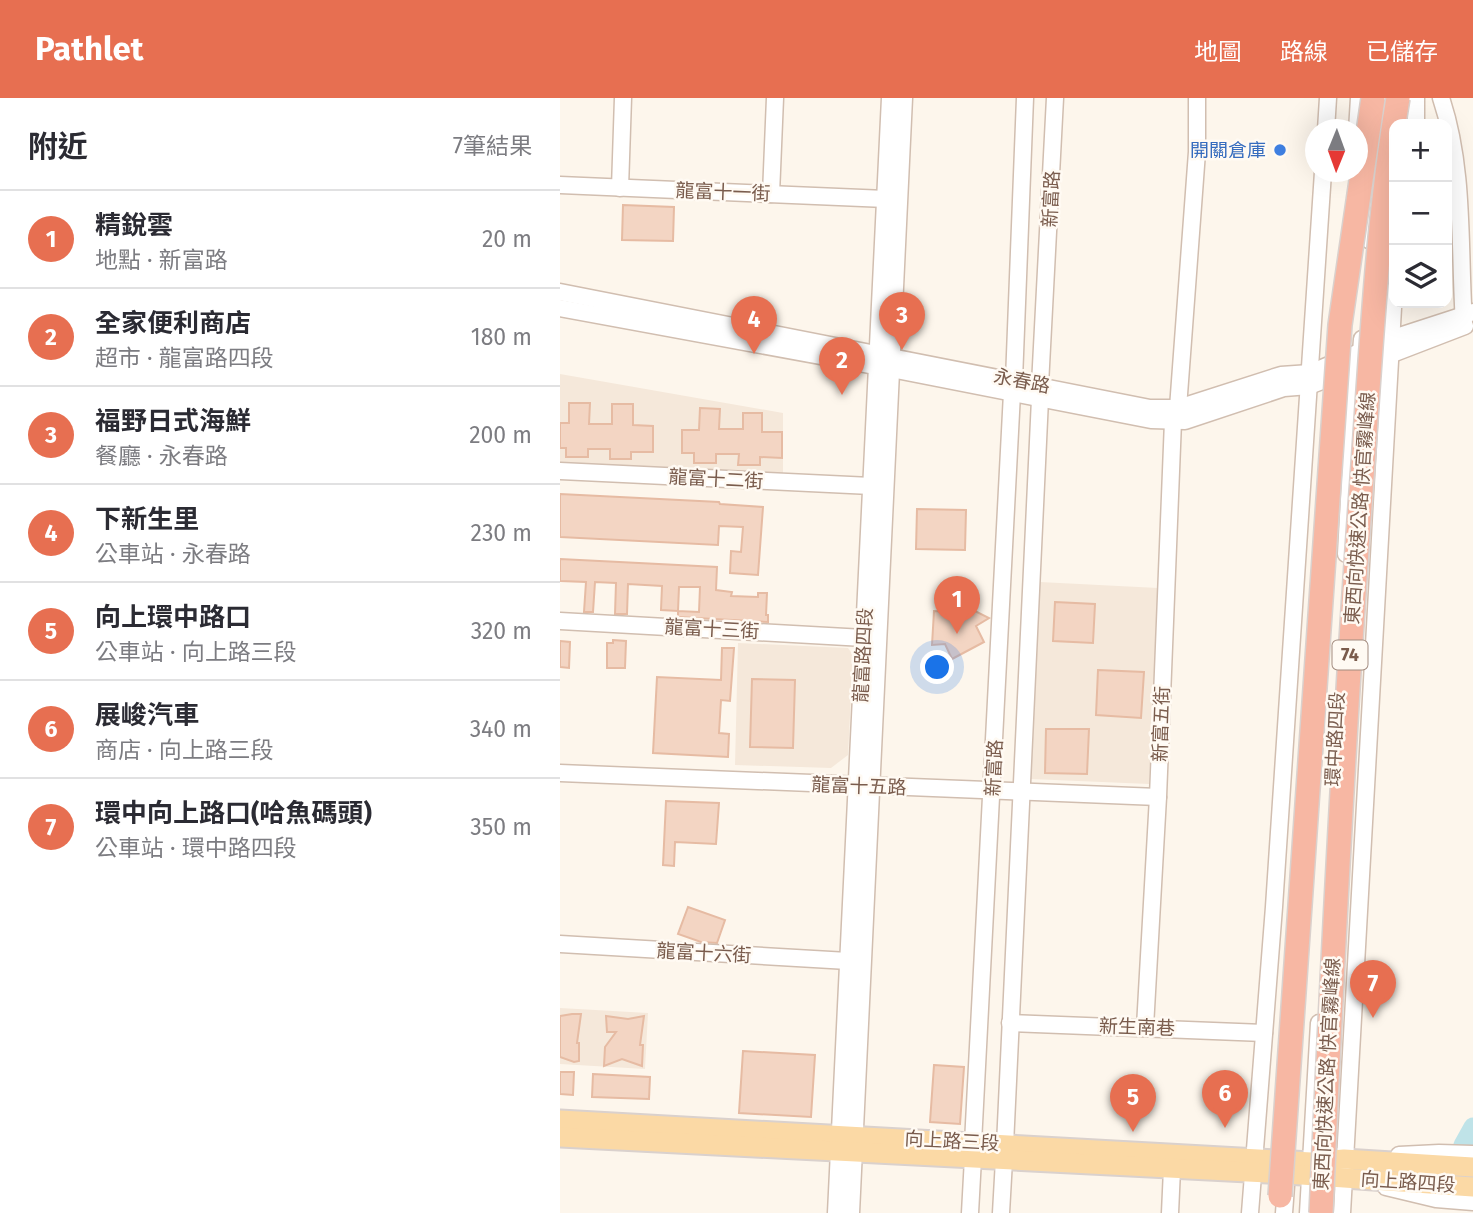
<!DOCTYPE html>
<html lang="zh-TW">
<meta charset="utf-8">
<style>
body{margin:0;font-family:"Fira Sans","Noto Sans TC",sans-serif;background:#f7f7f7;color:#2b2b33}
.controls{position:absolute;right:21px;top:21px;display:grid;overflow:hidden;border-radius:14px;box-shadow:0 7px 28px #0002}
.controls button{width:63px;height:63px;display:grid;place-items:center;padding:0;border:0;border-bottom:2px solid #e1e1e2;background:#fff;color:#2b2b33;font:35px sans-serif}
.compass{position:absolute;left:745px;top:21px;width:63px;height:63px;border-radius:50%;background:#fff;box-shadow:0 7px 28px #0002;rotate:181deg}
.you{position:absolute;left:378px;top:570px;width:24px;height:24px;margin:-18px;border:5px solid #fff;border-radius:50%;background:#1a73e8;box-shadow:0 0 0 10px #1a73e833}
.badge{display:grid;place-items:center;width:46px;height:46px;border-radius:50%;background:#e76f51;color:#fff;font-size:23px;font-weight:700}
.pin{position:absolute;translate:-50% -58px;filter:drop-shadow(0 2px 4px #0008)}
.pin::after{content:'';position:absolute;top:37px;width:24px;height:21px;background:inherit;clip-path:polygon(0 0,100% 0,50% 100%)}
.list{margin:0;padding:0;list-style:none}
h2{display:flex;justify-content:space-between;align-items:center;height:91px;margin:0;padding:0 28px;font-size:30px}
h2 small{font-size:23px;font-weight:400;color:#7c7c81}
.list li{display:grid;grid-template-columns:46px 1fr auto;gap:21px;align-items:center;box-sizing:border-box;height:98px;padding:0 28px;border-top:2px solid #e1e1e2}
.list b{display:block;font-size:26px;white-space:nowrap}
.list p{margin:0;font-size:23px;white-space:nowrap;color:#7c7c81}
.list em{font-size:23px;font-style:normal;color:#7c7c81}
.icon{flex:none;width:38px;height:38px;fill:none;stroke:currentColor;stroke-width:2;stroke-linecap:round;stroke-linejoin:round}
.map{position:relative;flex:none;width:913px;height:1115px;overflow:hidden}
header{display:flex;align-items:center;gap:42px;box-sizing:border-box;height:98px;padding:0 35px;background:#e76f51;color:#fff}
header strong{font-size:33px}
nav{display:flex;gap:38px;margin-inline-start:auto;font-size:24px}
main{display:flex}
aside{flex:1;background:#fff}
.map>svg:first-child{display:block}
.residential{fill:#f5e8da}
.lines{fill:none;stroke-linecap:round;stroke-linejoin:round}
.river{stroke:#bfe3e8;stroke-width:19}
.building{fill:#f3d5c3;stroke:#e6bba3;stroke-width:2}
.minor-casing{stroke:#d1beb0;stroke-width:19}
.major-casing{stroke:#dad1cd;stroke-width:23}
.minor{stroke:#fff;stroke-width:16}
.major{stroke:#fbd9a5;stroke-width:19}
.highway-bridge-casing{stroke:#dad1cd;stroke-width:26;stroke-linecap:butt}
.highway-bridge{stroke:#f7b7a3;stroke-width:23}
.shop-dot{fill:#3f7fe0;stroke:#fffaf3;stroke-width:2.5}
.labels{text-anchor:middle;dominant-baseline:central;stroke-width:5;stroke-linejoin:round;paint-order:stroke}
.shield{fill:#fffaf3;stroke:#a28b7f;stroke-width:2}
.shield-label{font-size:18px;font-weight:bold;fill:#7a5c4d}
.shop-label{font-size:19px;fill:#366cbe;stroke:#fffaf3;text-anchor:end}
.street-label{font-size:19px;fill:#7a5c4d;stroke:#fffaf3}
</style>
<header>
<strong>Pathlet</strong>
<nav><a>地圖</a><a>路線</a><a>已儲存</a></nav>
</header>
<main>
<aside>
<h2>附近<small>7筆結果</small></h2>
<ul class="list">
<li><span class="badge">1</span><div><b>精銳雲</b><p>地點 · 新富路</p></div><em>20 m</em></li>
<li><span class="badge">2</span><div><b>全家便利商店</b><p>超市 · 龍富路四段</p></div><em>180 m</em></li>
<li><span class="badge">3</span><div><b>福野日式海鮮</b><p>餐廳 · 永春路</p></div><em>200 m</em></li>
<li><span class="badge">4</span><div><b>下新生里</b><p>公車站 · 永春路</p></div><em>230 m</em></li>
<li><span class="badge">5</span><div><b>向上環中路口</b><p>公車站 · 向上路三段</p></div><em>320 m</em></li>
<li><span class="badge">6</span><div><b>展峻汽車</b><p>商店 · 向上路三段</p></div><em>340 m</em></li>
<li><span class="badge">7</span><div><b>環中向上路口(哈魚碼頭)</b><p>公車站 · 環中路四段</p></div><em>350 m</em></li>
</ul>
</aside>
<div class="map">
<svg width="913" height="1115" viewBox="0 0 913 1115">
<rect width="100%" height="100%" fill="#fdf6ec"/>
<!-- residential -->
<g class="residential">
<path d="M 0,276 L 223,315 L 223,375 L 0,366 Z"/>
<path d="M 480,484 L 598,490 L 589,686 L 471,681 Z"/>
<path d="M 178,545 L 288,550 L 293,557 L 288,657 L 271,670 L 175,667 Z"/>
<path d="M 0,910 L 88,915 L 85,971 L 0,966 Z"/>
</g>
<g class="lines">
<!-- river -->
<path class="river" d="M 903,1047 L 913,1029"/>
</g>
<!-- building -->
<g class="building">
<path d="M 63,107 L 114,109 L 113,143 L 62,142 Z"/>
<path d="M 9,305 L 30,305 L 29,326 L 52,326 L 52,306 L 73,306 L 73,327 L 93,328 L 93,354 L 71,354 L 71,361 L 50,361 L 50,351 L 28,351 L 28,359 L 6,359 L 6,350 L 0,350 L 0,325 L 9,325 Z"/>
<path d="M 140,310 L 160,311 L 159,331 L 183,331 L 183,315 L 202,315 L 202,334 L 222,334 L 222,360 L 200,359 L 200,367 L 178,367 L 179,356 L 156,356 L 156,365 L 134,365 L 134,355 L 122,355 L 122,332 L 139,332 Z"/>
<path d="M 0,396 L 159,404 L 160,406 L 203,409 L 198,477 L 170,475 L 171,453 L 181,454 L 183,429 L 159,428 L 158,447 L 0,439 Z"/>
<path d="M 357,411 L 406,412 L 405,452 L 356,451 Z"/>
<path d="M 0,461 L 157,469 L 156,492 L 172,494 L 171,498 L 198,499 L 198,495 L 207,495 L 206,517 L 208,517 L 208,524 L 118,519 L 118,513 L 139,514 L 140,489 L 119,489 L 118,513 L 101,512 L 102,488 L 68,486 L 67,516 L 55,516 L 56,485 L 35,484 L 33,514 L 24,514 L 26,484 L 0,483 Z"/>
<path d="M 397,504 L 429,520 L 416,528 L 424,544 L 392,561 L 385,546 L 372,547 L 374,513 L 389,514 Z"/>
<path d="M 495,504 L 535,506 L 533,545 L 493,543 Z"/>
<path d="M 53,542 L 66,543 L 65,570 L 47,570 L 47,545 L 53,545 Z"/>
<path d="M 0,543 L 10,544 L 9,570 L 0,569 Z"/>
<path d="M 162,550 L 174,550 L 170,603 L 161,602 L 159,635 L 169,636 L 168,659 L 93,655 L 97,579 L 161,582 Z"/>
<path d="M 538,572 L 584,574 L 581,620 L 536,617 Z"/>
<path d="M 192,581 L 235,582 L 233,650 L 190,649 Z"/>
<path d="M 486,631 L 529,631 L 527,676 L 485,675 Z"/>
<path d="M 106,703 L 159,705 L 156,746 L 115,744 L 114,768 L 103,767 Z"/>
<path d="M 128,809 L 165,822 L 157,845 L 141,844 L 118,836 Z"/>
<path d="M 12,916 L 21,916 L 17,945 L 19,945 L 19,963 L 14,964 L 0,959 L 0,918 Z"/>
<path d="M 46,918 L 68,921 L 84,918 L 80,947 L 83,947 L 82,968 L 62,961 L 44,968 L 45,949 L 56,934 L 47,934 Z"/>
<path d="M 183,953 L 255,957 L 251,1019 L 179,1015 Z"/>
<path d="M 374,967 L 404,969 L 400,1026 L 370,1024 Z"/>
<path d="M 0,974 L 14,974 L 13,997 L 0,996 Z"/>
<path d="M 33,976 L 90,979 L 89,1001 L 32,999 Z"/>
</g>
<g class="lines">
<!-- minor casing -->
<g class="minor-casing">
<g id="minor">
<path d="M 881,0 C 905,71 899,151 904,225"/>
<path d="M 856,26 L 856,0"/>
<path d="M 766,32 L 768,0"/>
<path d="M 797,33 L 799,0"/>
<path d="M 0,87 L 326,101"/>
<path d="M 60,90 L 63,0"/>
<path d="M 211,96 L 215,0"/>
<path d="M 809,142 L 815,53"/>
<path d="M 0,194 L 590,310 L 618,310 L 721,277 L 750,275 L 830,241 L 913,214"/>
<path d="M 0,210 L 331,271 L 591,322 L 625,323 L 724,290 L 749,288 L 905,228"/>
<path d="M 454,282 L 465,0"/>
<path d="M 480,287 L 495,0"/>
<path d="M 618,310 L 637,54 L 637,0"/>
<path d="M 0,373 L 311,388"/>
<path d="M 786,456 L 796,269 L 801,255 L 802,241"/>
<path d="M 0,523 L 304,540"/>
<path d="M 0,675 L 598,699"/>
<path d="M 0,846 L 288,863"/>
<path d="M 450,925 L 704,935"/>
<path d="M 585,929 L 598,699 L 613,323"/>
<path d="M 413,1045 L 452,295"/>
<path d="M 445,1047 L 480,301"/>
<path d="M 839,1057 L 879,1055 L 913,1056"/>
<path d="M 826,1089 L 876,1101 L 913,1104"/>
<path d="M 276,1115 L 330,0"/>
<path d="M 291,1115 L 344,0"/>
<path d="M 410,1115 L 413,1060"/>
<path d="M 441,1115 L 444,1062"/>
<path d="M 610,1115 L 612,1071"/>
<path d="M 690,1115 L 714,809 L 763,74"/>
<path d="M 724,1115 L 726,1088"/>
<path d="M 748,1115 L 759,925"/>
<path d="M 782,1115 L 834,192"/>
</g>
</g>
<!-- major casing -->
<g class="major-casing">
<g id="major">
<path d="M 0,1022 L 751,1064 L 784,1061 L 913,1069"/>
<path d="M 0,1039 L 727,1076 L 913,1089"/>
</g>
</g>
<!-- minor -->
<use href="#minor" class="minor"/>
<!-- major -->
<use href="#major" class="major"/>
<!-- highway-bridge casing -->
<g class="highway-bridge-casing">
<g id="highway-bridge">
<path d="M 720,1098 L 780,227 L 813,0"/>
<path d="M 761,1115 C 772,870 784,625 802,380 C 811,254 817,125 838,0"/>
</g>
</g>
<!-- highway-bridge -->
<use href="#highway-bridge" class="highway-bridge"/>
</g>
<!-- markers -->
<circle class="shop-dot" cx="720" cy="52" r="7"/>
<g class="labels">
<!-- shield labels -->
<rect class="shield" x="772.5" y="542.5" width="35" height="29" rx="5"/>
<g class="shield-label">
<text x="790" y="557">74</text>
</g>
<!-- shop labels -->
<g class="shop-label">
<text x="706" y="52">開關倉庫</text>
</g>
<!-- street labels -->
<g class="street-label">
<text transform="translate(163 94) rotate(2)">龍富十一街</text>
<text transform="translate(491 101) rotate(-87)">新富路</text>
<text transform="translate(462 283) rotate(11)">永春路</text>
<text transform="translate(156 381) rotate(3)">龍富十二街</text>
<text transform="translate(800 410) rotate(-86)">東西向快速公路 快官霧峰線</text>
<text transform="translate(152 531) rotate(3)">龍富十三街</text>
<text transform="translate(303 557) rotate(-87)">龍富路四段</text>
<text transform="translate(601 626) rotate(-88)">新富五街</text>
<text transform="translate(775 641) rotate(-87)">環中路四段</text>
<text transform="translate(434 670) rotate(-87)">新富路</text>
<text transform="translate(299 688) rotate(2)">龍富十五路</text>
<text transform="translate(144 855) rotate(3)">龍富十六街</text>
<text transform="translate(577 929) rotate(2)">新生南巷</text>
<text transform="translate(767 976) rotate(-87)">東西向快速公路 快官霧峰線</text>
<text transform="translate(392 1043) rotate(3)">向上路三段</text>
<text transform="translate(848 1084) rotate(4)">向上路四段</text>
</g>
</g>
</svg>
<div class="controls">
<button>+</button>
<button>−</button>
<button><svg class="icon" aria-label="layers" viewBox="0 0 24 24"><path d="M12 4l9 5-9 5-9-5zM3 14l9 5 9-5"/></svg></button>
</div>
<svg class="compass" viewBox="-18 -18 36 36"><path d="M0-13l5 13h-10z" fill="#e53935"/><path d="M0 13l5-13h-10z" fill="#7c7c81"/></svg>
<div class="you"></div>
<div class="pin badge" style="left:397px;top:536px">1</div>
<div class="pin badge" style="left:282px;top:297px">2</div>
<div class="pin badge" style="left:342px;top:252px">3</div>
<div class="pin badge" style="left:194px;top:256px">4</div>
<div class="pin badge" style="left:573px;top:1034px">5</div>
<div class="pin badge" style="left:665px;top:1030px">6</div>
<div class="pin badge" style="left:813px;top:920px">7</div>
</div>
</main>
